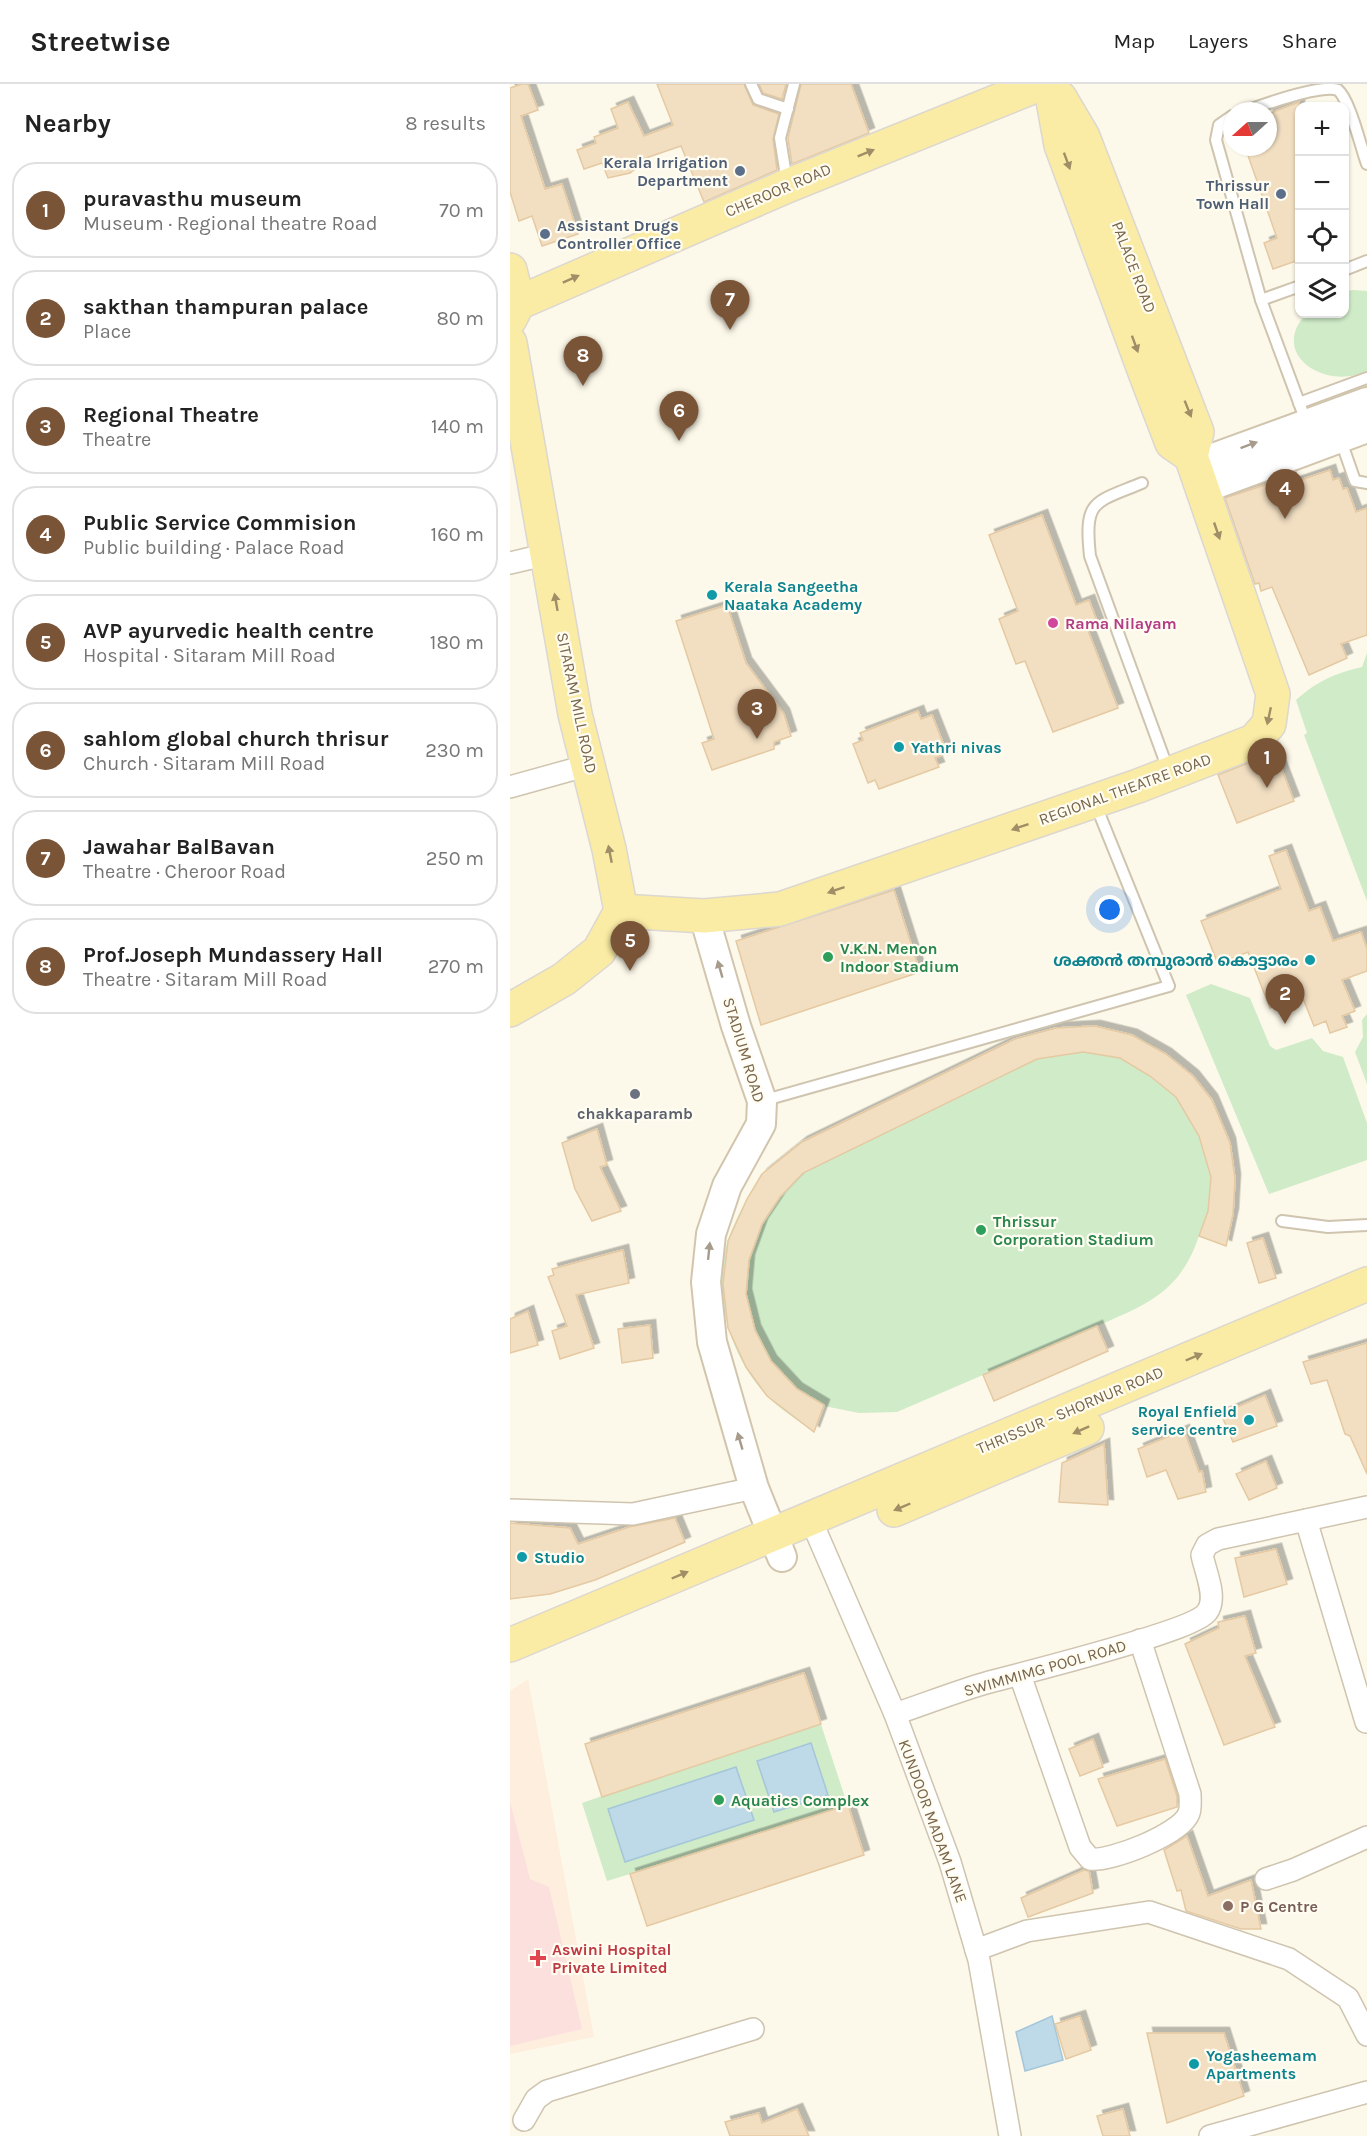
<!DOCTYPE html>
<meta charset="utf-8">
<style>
body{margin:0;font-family:Karla,"Noto Sans Malayalam",sans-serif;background:#f6f6f6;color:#222}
.controls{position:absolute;right:18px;top:18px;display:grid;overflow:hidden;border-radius:12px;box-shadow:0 2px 4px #0004}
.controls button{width:54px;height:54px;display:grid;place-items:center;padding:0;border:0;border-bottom:2px solid #e0e0e0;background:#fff;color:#222;font:30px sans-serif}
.compass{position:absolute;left:713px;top:18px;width:54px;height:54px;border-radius:50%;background:#fff;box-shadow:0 2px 4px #0004;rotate:249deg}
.you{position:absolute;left:600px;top:826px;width:21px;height:21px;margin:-15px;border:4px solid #fff;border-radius:50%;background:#1a73e8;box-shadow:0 0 0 9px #1a73e833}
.badge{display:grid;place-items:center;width:39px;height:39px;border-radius:50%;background:#7a5437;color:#fff;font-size:20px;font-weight:700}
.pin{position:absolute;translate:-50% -50px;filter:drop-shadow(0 2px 3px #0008)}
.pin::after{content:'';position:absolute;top:32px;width:21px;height:18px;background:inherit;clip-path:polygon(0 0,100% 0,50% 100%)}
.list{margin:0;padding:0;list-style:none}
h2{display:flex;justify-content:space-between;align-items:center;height:78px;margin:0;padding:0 24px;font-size:26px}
h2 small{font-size:20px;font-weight:400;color:#767676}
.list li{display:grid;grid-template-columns:39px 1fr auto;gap:18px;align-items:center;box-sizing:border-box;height:96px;margin:0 12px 12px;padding:0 12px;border:2px solid #e0e0e0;border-radius:24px}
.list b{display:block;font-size:22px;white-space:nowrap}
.list p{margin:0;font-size:20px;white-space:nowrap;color:#767676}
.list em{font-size:20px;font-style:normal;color:#767676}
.icon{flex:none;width:33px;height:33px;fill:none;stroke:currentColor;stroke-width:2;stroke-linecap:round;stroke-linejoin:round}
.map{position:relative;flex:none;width:857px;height:2052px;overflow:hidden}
header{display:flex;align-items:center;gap:36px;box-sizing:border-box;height:84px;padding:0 30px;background:#fff;border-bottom:2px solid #e0e0e0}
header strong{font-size:28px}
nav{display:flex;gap:33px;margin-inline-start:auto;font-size:21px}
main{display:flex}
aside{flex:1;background:#fff}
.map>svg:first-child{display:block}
.commercial{fill:#fdeede}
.medical{fill:#fbe0dd}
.green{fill:#cfebc8}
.water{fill:#bed9e7;stroke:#a4c6d9;stroke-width:1.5}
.building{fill:#f2dfc2;stroke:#e5c9a2;stroke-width:1.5;filter:url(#shadow)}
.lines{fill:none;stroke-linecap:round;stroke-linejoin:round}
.lane-casing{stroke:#cfc4af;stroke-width:14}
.street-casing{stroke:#cfc4af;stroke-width:24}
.secondary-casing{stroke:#d2c5ad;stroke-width:32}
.primary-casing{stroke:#dcd7d0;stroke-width:36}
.lane{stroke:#fff;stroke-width:10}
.street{stroke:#fff;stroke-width:21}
.secondary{stroke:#fff;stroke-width:28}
.primary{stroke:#faeca4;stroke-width:33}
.oneway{fill:#9f8e66}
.oneway2{fill:#a79b8b}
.service-dot{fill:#5c6f8a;stroke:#fffcf1;stroke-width:2}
.culture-dot{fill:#0f9aa8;stroke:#fffcf1;stroke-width:2}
.hotel-dot{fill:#d1479c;stroke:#fffcf1;stroke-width:2}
.leisure-dot{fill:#2e9e5b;stroke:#fffcf1;stroke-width:2}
.worship-dot{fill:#6b7280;stroke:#fffcf1;stroke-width:2}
.education-dot{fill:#8d6e63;stroke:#fffcf1;stroke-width:2}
.health-dot{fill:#e0444e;stroke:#fffcf1;stroke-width:2}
.labels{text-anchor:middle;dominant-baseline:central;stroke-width:4.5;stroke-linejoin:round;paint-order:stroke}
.service-label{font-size:16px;font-weight:bold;fill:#4e5e75;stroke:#fffcf1;text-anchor:end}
.street-label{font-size:16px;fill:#78654c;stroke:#fffcf1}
.culture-label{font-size:16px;font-weight:bold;fill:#0d838f;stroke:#fffcf1;text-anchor:start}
.hotel-label{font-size:16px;font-weight:bold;fill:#b23c85;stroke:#fffcf1;text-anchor:start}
.leisure-label{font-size:16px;font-weight:bold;fill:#27864d;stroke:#fffcf1;text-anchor:start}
.worship-label{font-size:16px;font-weight:bold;fill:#5b616d;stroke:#fffcf1}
.education-label{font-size:16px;font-weight:bold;fill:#785e54;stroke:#fffcf1;text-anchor:start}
.health-label{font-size:16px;font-weight:bold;fill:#be3a42;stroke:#fffcf1;text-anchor:start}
</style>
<header>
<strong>Streetwise</strong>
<nav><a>Map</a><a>Layers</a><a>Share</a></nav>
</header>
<main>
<aside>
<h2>Nearby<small>8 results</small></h2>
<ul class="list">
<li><span class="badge">1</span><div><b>puravasthu museum</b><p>Museum · Regional theatre Road</p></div><em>70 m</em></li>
<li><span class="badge">2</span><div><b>sakthan thampuran palace</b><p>Place</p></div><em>80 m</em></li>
<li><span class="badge">3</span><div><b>Regional Theatre</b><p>Theatre</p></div><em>140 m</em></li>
<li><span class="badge">4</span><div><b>Public Service Commision</b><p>Public building · Palace Road</p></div><em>160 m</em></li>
<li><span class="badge">5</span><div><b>AVP ayurvedic health centre</b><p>Hospital · Sitaram Mill Road</p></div><em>180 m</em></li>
<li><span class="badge">6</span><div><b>sahlom global church thrisur</b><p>Church · Sitaram Mill Road</p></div><em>230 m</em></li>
<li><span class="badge">7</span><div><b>Jawahar BalBavan</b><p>Theatre · Cheroor Road</p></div><em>250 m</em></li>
<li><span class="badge">8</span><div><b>Prof.Joseph Mundassery Hall</b><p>Theatre · Sitaram Mill Road</p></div><em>270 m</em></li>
</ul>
</aside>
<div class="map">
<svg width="857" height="2052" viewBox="0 0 857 2052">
<defs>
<filter id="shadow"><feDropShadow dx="5.5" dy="-5.5" stdDeviation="0" flood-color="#0004"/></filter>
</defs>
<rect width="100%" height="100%" fill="#fdf9ea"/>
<!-- commercial -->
<path class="commercial" d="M 18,1595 L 84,1953 L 0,1970 L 0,1607 Z"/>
<!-- medical -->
<path class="medical" d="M 0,1718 L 20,1795 L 39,1803 L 72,1945 L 0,1962 Z"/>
<!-- green -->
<g class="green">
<path d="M 843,206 L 857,207 L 857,287 C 817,307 758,271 796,230 L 834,230 L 835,207 Z"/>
<path d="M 857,569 L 857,817 L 794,651 L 797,649 L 786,616 C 806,598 825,589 852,583 Z"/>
<path d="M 701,900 L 740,914 L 760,962 L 766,966 L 802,954 L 813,967 L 833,973 L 857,1039 L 857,1076 L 759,1110 L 676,911 Z"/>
<path d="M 857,930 L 857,1000 L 845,968 L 853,953 L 852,936 Z"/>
<path d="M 585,942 C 596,945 609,947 620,950 C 635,955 652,967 664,976 C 725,1025 733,1089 716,1162 L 689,1152 C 670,1208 638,1220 587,1242 L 598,1267 L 484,1317 L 473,1291 L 387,1328 L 349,1329 L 314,1322 L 304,1348 C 288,1336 269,1325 256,1311 C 219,1271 201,1208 218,1156 C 226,1133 239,1111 252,1090 Z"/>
<path d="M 294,1589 L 354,1771 L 137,1842 L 120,1790 L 97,1797 L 72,1719 L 92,1712 L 75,1660 Z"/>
</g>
<!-- water -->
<g class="water">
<path d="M 301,1659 L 318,1711 L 264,1728 L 247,1677 Z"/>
<path d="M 226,1683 L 244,1736 L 115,1778 L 98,1725 Z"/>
<path d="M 542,1932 L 553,1976 L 515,1987 L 506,1948 Z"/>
</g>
<!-- building -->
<g class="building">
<path d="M 12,0 L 18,0 L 28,26 L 11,32 L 35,105 L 52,100 L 68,150 L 32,162 L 22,132 L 9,137 L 0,108 L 0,4 Z"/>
<path d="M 147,0 L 234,0 L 243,21 L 269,30 L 263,55 L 267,86 L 194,118 L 171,62 L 127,77 L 129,82 L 120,89 L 98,94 L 92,79 L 74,85 L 67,66 L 86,59 L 84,53 L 108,44 L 101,25 L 118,18 L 134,52 L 163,41 Z"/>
<path d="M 249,0 L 276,0 L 272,15 L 253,9 Z"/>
<path d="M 291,0 L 341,0 L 359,49 L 282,80 L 278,54 Z"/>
<path d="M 789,18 L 789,176 L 763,185 L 754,159 L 767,154 L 735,63 L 758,63 L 758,30 Z"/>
<path d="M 820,386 L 823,396 L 829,394 L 833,405 L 837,404 L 846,428 L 857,424 L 857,551 L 831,560 L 837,574 L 799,591 L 762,503 L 751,507 L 749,499 L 745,500 L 715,414 L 780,393 L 782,399 Z"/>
<path d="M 532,431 L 566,521 L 579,516 L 588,540 L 577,544 L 608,624 L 543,648 L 515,577 L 506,580 L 489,535 L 508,527 L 479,451 Z"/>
<path d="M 217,521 L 236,579 L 274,630 L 281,652 L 264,658 L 264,665 L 202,686 L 192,659 L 204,655 L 166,537 Z"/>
<path d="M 408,627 L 411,635 L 422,631 L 437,669 L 425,674 L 429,683 L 369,705 L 365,696 L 358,699 L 343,660 L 353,656 L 350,649 Z"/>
<path d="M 764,665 L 784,717 L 727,739 L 708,691 L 751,674 Z"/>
<path d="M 776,766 L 799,827 L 810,823 L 823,857 L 851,848 L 857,865 L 857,887 L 832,896 L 845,927 L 832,932 L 837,943 L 820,949 L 816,937 L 804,942 L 792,912 L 760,924 L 738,868 L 708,880 L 691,837 L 771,805 L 759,772 Z"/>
<path d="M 384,806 L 410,888 L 251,941 L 226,857 Z"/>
<path d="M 585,942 L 622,951 L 656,970 L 683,992 L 702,1016 L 720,1059 L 725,1095 L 723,1130 L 716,1162 L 689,1152 L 698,1127 L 701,1093 L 689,1052 L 666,1013 L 640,992 L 610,974 L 573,968 L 527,975 L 293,1089 L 270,1113 L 252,1140 L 239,1176 L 236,1210 L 245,1246 L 261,1277 L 287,1305 L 314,1321 L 304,1348 L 257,1312 L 236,1283 L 218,1244 L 213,1200 L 218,1157 L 237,1115 L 252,1090 L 292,1058 L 505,955 L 546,944 Z"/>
<path d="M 87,1045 L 97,1081 L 90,1083 L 111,1127 L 82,1137 L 65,1105 L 52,1059 Z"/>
<path d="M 753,1154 L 766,1194 L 749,1199 L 737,1159 Z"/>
<path d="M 113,1166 L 119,1199 L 66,1211 L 84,1264 L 50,1275 L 42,1247 L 57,1242 L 38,1193 L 44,1191 L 42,1185 Z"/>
<path d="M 18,1227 L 28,1261 L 0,1269 L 0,1235 Z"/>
<path d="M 140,1241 L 143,1274 L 112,1279 L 108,1245 Z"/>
<path d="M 587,1242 L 598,1267 L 484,1317 L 473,1291 Z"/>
<path d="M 857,1259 L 857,1390 L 840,1352 L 835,1350 L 817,1296 L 801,1300 L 793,1278 Z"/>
<path d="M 755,1311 L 767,1342 L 723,1358 L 711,1330 Z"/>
<path d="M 674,1346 L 689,1388 L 692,1387 L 696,1408 L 668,1415 L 656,1386 L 637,1393 L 628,1365 Z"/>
<path d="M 594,1360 L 598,1421 L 549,1418 L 552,1379 Z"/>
<path d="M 756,1377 L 767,1404 L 739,1416 L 726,1390 Z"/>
<path d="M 165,1434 L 175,1458 L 85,1496 L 40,1510 L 0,1515 L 0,1439 L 60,1444 L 68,1460 L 119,1443 Z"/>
<path d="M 766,1465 L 777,1500 L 734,1513 L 725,1474 Z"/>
<path d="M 735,1532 L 746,1569 L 735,1572 L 765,1643 L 714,1661 L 675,1560 L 709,1544 L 708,1538 Z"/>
<path d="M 294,1589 L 311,1640 L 92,1713 L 75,1660 Z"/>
<path d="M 583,1655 L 593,1683 L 570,1692 L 559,1665 Z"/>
<path d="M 655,1675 L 667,1712 L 667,1723 L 607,1742 L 588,1695 Z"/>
<path d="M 338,1721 L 354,1771 L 137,1842 L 120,1790 Z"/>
<path d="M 677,1752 L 698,1812 L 741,1796 L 751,1845 L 731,1845 L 676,1827 L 671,1806 L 667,1807 L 654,1766 Z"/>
<path d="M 574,1786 L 579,1787 L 583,1809 L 518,1833 L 511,1814 Z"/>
<path d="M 570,1932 L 581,1966 L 556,1975 L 545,1940 Z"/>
<path d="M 637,1949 L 714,1949 L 734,2012 L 657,2039 Z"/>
<path d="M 287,2025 L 299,2052 L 220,2052 L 215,2038 L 249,2029 L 252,2039 Z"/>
<path d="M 613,2025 L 620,2052 L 593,2052 L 587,2032 Z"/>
</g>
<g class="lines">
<!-- lane casing -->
<g class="lane-casing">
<g id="lane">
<path d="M 241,0 L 248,15 L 278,25"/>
<path d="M 736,27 C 755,20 812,0 828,6 C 840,16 851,64 857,80"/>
<path d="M 722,32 L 709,41 L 706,56 L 751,216"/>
<path d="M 277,98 L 270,54 L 284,0"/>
<path d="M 834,186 L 857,177"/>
<path d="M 790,202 L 751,216 L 797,340"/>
<path d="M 789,319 L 857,294"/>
<path d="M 830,354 L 845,397 L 857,399"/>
<path d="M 632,399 C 584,419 574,415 580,472 L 659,688"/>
<path d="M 252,1017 L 659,902 L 585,719"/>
<path d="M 772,1137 L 818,1143 L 857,1141"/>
</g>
</g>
<!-- street casing -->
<g class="street-casing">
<g id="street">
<path d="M 0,479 L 38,470"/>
<path d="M 0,703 L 79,681"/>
<path d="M 0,1426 L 123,1430 L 244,1404"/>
<path d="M 301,1436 L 385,1630 L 440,1778 L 469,1876 L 500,2052"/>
<path d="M 796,1436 L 856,1638"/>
<path d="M 510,1591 L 570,1763 L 580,1775 C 600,1778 672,1750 679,1729 C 681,1724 680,1715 680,1710 L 630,1556"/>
<path d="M 385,1630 C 415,1620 445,1608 476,1599 C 509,1590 684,1547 697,1528 C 708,1514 695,1487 692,1471 L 697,1461 L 708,1455 L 857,1423"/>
<path d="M 756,1795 L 783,1786 L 857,1753"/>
<path d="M 466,1866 L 517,1847 L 639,1828 L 779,1875 L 838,1914 L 857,1951"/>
<path d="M 14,2036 L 26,2015 L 37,2007 L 243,1945"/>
<path d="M 700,2052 L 857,2008"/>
</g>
</g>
<!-- secondary casing -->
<g class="secondary-casing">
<g id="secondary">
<path d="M 684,381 L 857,318"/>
<path d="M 693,405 L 857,344"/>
<path d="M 194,832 L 226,942 L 252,1017 L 251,1040 L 217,1102 L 201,1150 L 196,1198 L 202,1258 L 244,1404 L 272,1473"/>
</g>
</g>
<!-- primary casing -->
<g class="primary-casing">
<g id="primary">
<path d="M 540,0 L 551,61 L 636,291 L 662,359 L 681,372"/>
<path d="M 550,14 L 573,53 L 687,348 L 681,372"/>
<path d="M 0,186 L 8,219 L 0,235"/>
<path d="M 8,219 L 277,102 L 530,0"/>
<path d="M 0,259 L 65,630 L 99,765 L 111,827 L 89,867 L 54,895 L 0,926"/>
<path d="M 111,827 L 194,832 L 270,825 L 628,702 L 744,657 L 759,640 L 763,610 L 681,372"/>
<path d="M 384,1426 L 577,1344"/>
<path d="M 0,1561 L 857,1200"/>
</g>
</g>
<!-- lane -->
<use href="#lane" class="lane"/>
<!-- street -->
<use href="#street" class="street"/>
<!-- secondary -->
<use href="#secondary" class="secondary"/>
<!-- primary -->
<use href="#primary" class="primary"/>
</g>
<!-- one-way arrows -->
<defs><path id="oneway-solid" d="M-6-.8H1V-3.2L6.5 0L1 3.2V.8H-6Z" transform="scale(1.5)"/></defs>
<g class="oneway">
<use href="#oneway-solid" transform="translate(356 69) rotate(-22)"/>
<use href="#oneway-solid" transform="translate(557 77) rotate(70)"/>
<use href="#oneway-solid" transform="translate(61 195) rotate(-24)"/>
<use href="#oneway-solid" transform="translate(625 260) rotate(70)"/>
<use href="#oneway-solid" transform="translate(678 325) rotate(68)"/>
<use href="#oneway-solid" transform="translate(707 447) rotate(71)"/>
<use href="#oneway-solid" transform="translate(46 518) rotate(-100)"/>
<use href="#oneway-solid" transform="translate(759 632) rotate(102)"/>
<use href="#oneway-solid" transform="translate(510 743) rotate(161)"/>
<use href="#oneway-solid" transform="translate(100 770) rotate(-101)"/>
<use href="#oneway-solid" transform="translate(326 806) rotate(161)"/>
<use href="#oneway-solid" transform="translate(684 1273) rotate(-23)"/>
<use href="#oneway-solid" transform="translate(571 1346) rotate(156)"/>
<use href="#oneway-solid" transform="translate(392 1423) rotate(157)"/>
<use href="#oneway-solid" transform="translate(170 1491) rotate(-23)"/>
</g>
<g class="oneway2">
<use href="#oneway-solid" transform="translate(739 361) rotate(-20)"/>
<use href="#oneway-solid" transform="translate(210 885) rotate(-106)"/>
<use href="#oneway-solid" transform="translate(199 1167) rotate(-84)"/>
<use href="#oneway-solid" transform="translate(230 1357) rotate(-106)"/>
</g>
<!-- markers -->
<g class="service-dot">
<circle cx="230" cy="87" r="6"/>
<circle cx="771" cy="110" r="6"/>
<circle cx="35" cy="150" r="6"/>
</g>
<g class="culture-dot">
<circle cx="202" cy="511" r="6"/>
<circle cx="389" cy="663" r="6"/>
<circle cx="800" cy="876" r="6"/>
<circle cx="739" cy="1336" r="6"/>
<circle cx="12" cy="1473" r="6"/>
<circle cx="684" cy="1980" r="6"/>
</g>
<circle class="hotel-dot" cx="543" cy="539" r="6"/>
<g class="leisure-dot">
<circle cx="318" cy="873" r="6"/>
<circle cx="471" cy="1146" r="6"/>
<circle cx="209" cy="1716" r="6"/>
</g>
<circle class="worship-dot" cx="125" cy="1010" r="6"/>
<circle class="education-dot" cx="718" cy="1822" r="6"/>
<path class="health-dot" d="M25 1865h6v6h6v6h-6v6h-6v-6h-6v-6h6z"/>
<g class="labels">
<!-- service labels -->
<g class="service-label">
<text x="218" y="78">Kerala Irrigation<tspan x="218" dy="18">Department</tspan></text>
<text x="759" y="101">Thrissur<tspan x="759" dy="18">Town Hall</tspan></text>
<text x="47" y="141" text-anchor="start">Assistant Drugs<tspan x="47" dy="18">Controller Office</tspan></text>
</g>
<!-- street labels -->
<g class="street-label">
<text transform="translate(268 106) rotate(-23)">CHEROOR ROAD</text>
<text transform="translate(624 183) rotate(69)">PALACE ROAD</text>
<text transform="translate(67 619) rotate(78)">SITARAM MILL ROAD</text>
<text transform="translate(615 705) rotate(-20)">REGIONAL THEATRE ROAD</text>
<text transform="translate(234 966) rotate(73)">STADIUM ROAD</text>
<text transform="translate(560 1326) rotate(-23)">THRISSUR - SHORNUR ROAD</text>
<text transform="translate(535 1584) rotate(-16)">SWIMMIMG POOL ROAD</text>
<text transform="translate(423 1737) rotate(70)">KUNDOOR MADAM LANE</text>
</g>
<!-- culture labels -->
<g class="culture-label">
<text x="214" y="502">Kerala Sangeetha<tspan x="214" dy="18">Naataka Academy</tspan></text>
<text x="401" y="663">Yathri nivas</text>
<text x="788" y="876" text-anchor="end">ശക്തൻ തമ്പുരാൻ കൊട്ടാരം</text>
<text x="727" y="1327" text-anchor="end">Royal Enfield<tspan x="727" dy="18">service centre</tspan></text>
<text x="24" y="1473">Studio</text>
<text x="696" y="1971">Yogasheemam<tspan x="696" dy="18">Apartments</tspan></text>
</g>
<!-- hotel labels -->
<g class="hotel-label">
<text x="555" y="539">Rama Nilayam</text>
</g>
<!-- leisure labels -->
<g class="leisure-label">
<text x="330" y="864">V.K.N. Menon<tspan x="330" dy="18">Indoor Stadium</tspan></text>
<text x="483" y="1137">Thrissur<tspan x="483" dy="18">Corporation Stadium</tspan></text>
<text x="221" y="1716">Aquatics Complex</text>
</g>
<!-- worship labels -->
<g class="worship-label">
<text x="125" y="1029">chakkaparamb</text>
</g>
<!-- education labels -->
<g class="education-label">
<text x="730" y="1822">P G Centre</text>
</g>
<!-- health labels -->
<g class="health-label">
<text x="42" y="1865">Aswini Hospital<tspan x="42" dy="18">Private Limited</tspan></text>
</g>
</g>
</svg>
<div class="controls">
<button>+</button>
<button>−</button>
<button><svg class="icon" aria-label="locate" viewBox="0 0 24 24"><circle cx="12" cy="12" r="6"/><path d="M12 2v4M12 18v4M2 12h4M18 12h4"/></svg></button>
<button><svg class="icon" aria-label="layers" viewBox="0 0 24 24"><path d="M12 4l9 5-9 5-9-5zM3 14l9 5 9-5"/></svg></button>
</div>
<svg class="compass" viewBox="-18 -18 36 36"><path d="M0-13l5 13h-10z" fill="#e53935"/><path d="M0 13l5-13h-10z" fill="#767676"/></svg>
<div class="you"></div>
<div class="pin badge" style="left:757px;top:704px">1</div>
<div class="pin badge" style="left:775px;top:940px">2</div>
<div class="pin badge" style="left:247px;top:655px">3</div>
<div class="pin badge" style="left:775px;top:435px">4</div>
<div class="pin badge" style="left:120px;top:887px">5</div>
<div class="pin badge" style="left:169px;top:357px">6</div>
<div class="pin badge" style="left:220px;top:246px">7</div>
<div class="pin badge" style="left:73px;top:302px">8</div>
</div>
</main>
